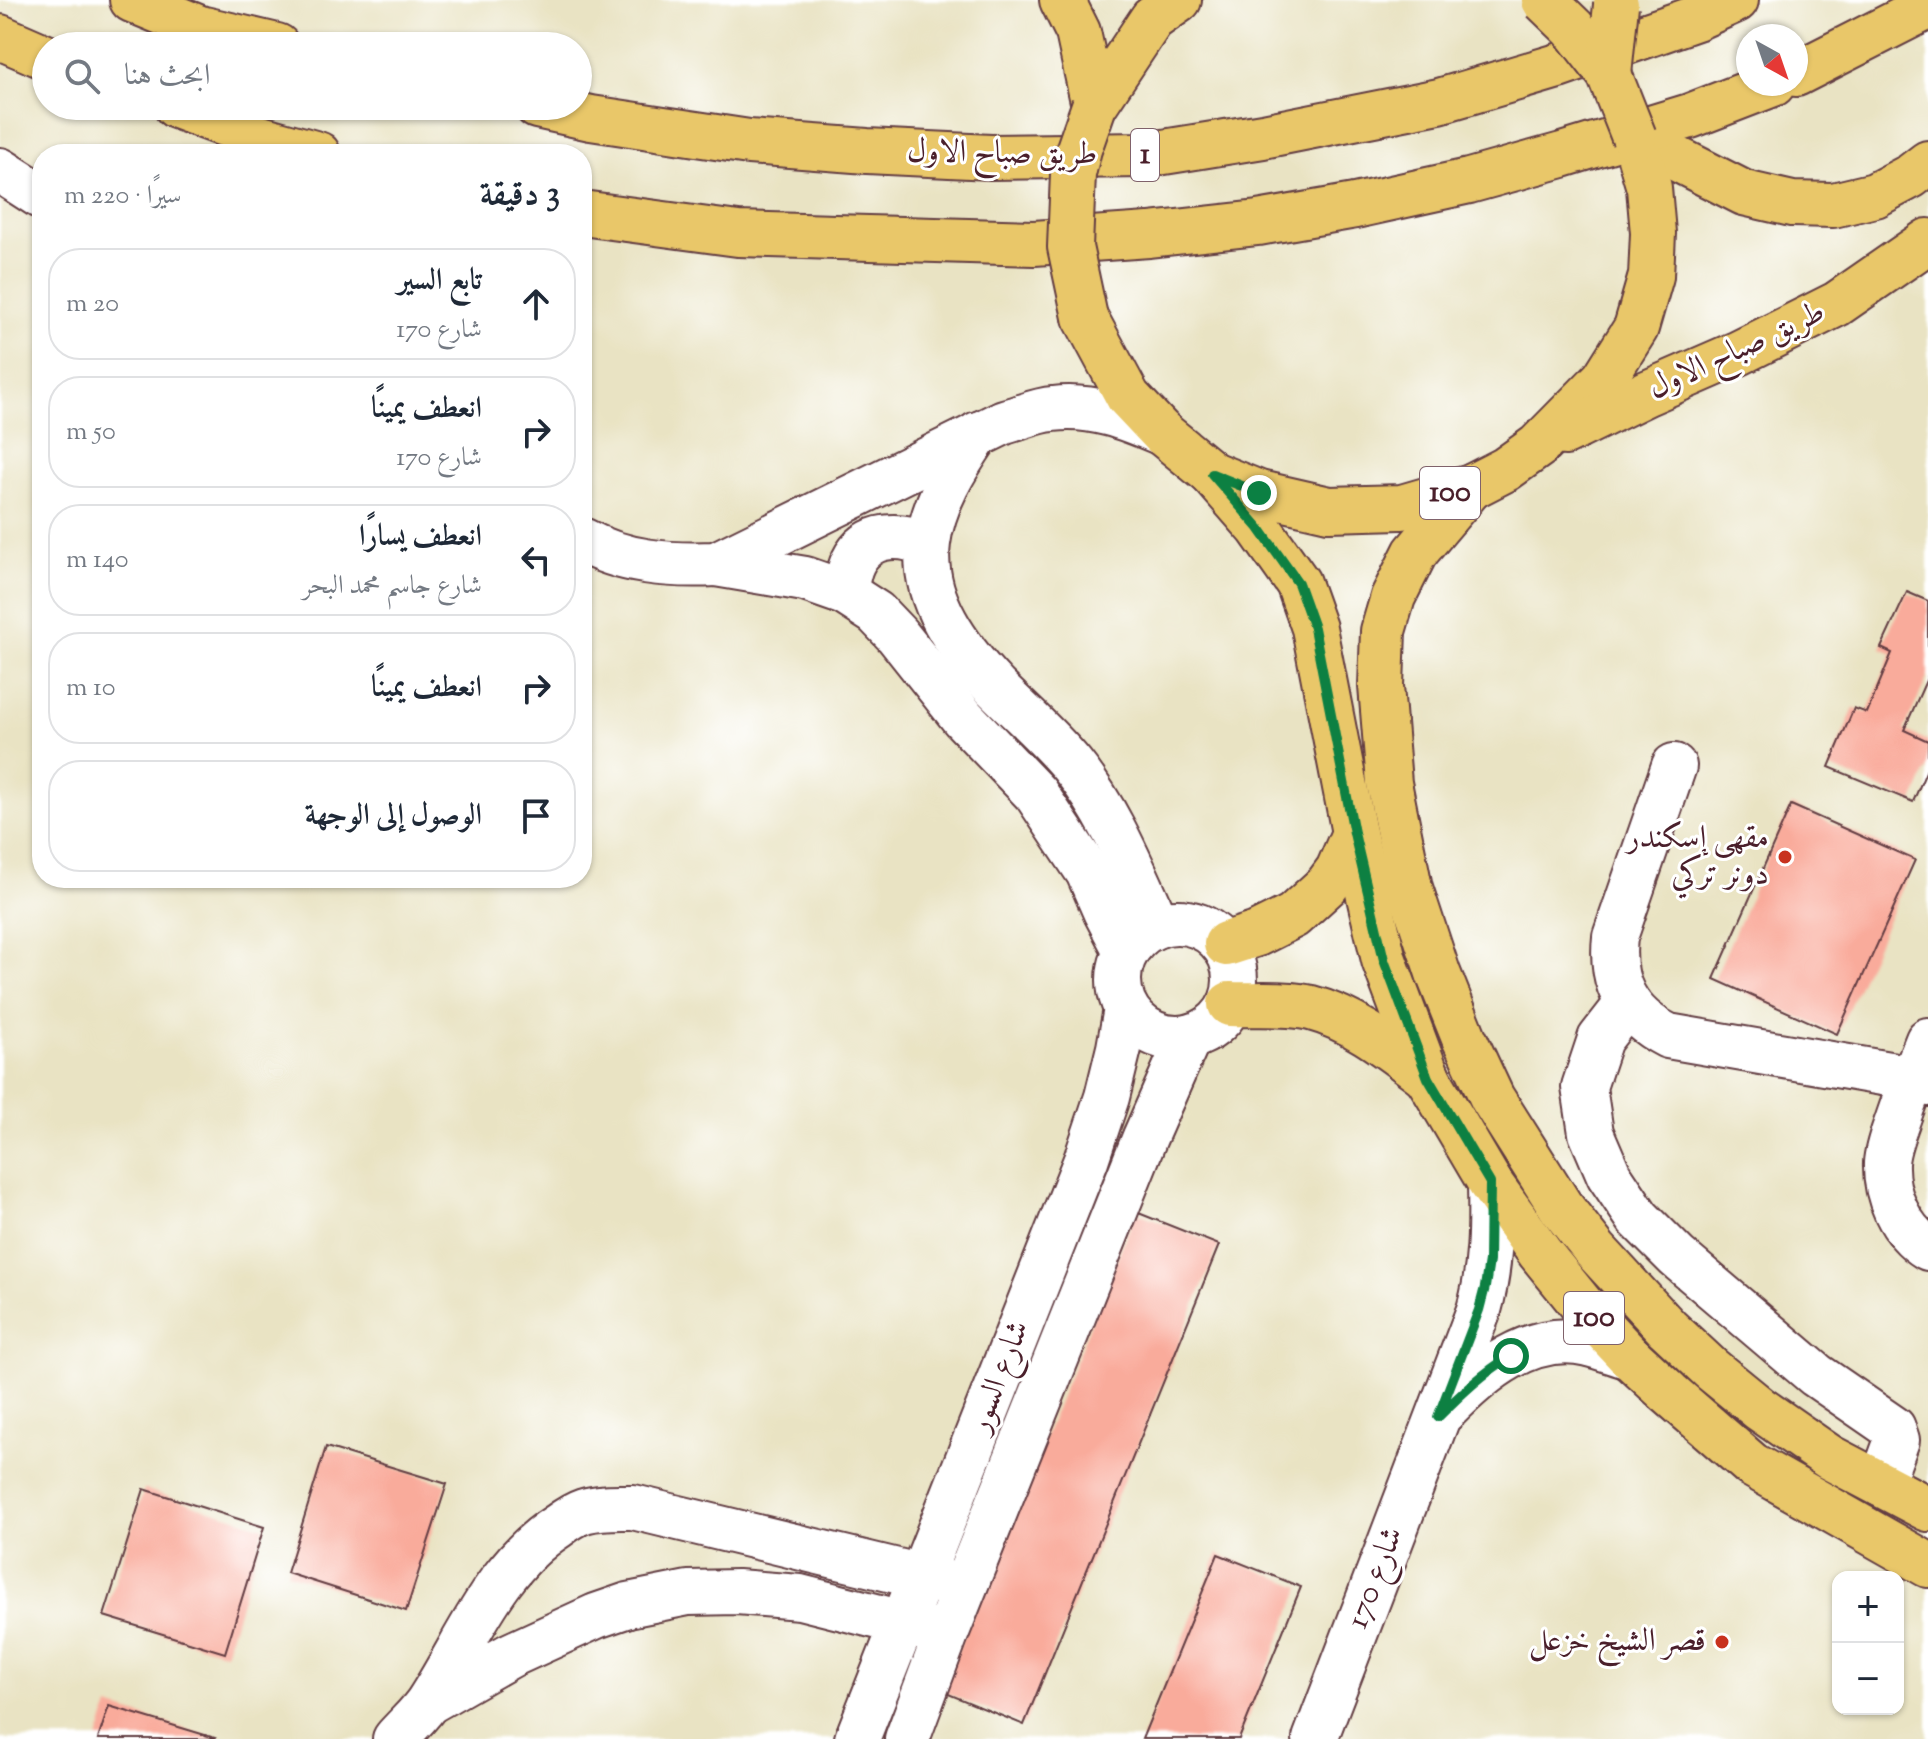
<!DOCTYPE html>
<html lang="ar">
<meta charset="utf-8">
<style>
body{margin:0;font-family:"Sorts Mill Goudy",Amiri,serif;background:#f2f2f3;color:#1f2937;direction:rtl}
.controls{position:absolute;right:24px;bottom:24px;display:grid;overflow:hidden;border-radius:16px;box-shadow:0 2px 6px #0004}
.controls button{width:72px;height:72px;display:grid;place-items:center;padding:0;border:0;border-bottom:2px solid #e0e1e3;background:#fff;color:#1f2937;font:40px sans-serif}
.compass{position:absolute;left:1736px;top:24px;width:72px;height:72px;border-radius:50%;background:#fff;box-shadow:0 2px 6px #0004;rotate:140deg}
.stop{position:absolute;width:24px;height:24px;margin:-18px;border:6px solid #0b8043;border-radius:50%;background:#fff}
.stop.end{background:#0b8043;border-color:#fff;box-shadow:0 2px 8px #0008}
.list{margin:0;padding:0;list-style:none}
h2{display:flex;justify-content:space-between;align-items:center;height:104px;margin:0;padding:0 32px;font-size:34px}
h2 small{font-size:26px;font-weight:400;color:#747a83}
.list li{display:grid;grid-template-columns:52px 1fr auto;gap:24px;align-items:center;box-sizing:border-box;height:112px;margin:0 16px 16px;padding:0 16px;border:2px solid #e0e1e3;border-radius:32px}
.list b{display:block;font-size:30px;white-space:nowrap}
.list p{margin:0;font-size:26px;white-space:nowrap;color:#747a83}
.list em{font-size:26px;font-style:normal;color:#747a83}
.icon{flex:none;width:44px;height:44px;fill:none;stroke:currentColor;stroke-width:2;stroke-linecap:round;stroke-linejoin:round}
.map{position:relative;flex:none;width:1928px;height:1739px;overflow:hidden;direction:ltr}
.search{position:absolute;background:#fff;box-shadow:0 2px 6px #0004;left:32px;top:32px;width:560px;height:88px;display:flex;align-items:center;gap:20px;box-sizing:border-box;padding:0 28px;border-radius:44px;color:#747a83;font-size:30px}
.panel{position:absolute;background:#fff;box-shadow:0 2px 6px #0004;left:32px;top:144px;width:560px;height:744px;border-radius:32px;direction:rtl}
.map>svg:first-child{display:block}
.building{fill:#f9ab9b}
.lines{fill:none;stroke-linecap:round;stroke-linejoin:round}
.minor-casing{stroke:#623c42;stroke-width:48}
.major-casing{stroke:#623c42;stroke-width:48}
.highway-casing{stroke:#623c42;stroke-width:48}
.minor{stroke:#fff;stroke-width:44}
.major{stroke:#e9c769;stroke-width:44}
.highway{stroke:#e9c769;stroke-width:44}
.major-bridge-casing{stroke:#623c42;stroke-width:48;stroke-linecap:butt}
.major-bridge{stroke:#e9c769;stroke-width:44}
.route{stroke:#0b8043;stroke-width:10}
.poi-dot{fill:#c8321e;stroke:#fff;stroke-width:3}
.labels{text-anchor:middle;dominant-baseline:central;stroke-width:6;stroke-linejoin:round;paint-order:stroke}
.shield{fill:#fff;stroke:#80626b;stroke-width:2}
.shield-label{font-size:30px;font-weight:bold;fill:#4a1f2b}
.street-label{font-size:32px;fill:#4a1f2b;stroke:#fff}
.poi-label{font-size:32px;fill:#4a1f2b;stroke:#fff;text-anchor:end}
</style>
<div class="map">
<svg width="1928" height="1739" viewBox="0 0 1928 1739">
<rect width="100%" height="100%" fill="#fff"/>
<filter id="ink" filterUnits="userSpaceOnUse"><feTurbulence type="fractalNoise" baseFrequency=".0125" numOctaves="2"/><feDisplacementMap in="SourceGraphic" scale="16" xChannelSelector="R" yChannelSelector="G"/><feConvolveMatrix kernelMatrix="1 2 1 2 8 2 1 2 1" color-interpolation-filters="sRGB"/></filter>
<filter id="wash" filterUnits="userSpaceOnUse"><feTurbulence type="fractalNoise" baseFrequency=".006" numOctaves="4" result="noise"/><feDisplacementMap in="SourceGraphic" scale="32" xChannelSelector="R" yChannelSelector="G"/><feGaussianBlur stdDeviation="1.8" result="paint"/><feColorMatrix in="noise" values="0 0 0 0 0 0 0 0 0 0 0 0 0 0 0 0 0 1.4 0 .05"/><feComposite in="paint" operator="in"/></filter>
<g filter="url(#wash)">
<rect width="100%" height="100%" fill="#e9e3c3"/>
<g id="blocks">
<!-- building -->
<g class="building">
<path d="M 1907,592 L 1928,601 L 1928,676 L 1904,730 L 1928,741 L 1928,767 L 1913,802 L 1829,767 L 1854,708 L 1867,713 L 1892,653 L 1881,648 Z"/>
<path d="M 1791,805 L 1915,860 L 1837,1034 L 1714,979 Z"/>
<path d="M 1136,1212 L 1219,1245 L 1024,1725 L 941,1691 Z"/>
<path d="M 326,1447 L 447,1484 L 406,1611 L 287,1573 Z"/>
<path d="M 144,1489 L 264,1527 L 225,1653 L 104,1616 Z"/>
<path d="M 1218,1554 L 1301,1587 L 1239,1739 L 1142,1739 Z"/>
<path d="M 109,1706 L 215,1738 L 214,1739 L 98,1739 Z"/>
</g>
</g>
</g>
<g filter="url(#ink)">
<use href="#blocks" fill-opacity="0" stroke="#623c42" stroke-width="2"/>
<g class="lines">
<!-- minor casing -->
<g class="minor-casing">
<g id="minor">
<path d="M 0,170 L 42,197"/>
<path d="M 978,434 C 956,466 933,503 928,543 C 921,599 959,649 995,687 C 1020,712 1049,737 1072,765 C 1110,812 1133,870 1158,925"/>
<path d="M 582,540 C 623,563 670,566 716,564 L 1004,422 C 1020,418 1037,410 1053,409 C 1092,404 1127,418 1162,433"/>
<path d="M 716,564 L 805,579 L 845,593 L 876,613 L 897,635 L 963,718 L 1036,794 L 1088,872 L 1105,911 L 1125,949"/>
<path d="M 845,593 C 847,583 848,571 853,562 C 868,531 901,534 927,544"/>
<path d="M 1674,766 L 1615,937 C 1610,983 1626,1015 1668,1036 L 1912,1078 L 1928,1084"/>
<circle cx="1177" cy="980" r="58"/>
<path d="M 1628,1003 L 1600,1039 L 1584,1087 L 1591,1133 L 1609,1175 L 1638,1218 L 1677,1257 L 1816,1375 L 1893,1428 L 1897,1440 L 1881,1484"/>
<path d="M 1928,1040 C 1918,1065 1908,1090 1899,1116 C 1894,1131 1887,1147 1886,1163 C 1885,1195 1900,1231 1928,1248"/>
<path d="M 1445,1410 C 1482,1372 1531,1330 1588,1344 C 1602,1347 1616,1353 1630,1357"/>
<path d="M 430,1701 L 511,1655 L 596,1616 L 628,1605 L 688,1593 L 737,1592 L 800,1597 L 931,1630"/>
<path d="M 395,1739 C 407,1725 422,1713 431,1697 C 469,1637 496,1566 558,1526 C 566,1520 575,1514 584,1511 C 600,1506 617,1507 633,1507 L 951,1584"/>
<path d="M 857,1739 L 1086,1160 L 1107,1097 L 1119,1048 L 1126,1009"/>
<path d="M 907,1739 L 946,1634 L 1145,1137 L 1189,1037"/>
<path d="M 1315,1739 L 1479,1310 C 1491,1268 1491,1226 1490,1183"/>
</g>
</g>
<!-- major casing -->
<g class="major-casing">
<g id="major">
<path d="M 1062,0 L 1078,32 L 1094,106"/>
<path d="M 1094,106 L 1152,19 L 1179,0"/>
<path d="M 1634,137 L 1744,193 L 1792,204 L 1833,205 L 1875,195 L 1911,176 L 1928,163"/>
<path d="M 1085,317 L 1128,397 L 1162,433 L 1212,474 L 1259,493 L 1329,509 L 1402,507 L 1471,487 L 1506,469 L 1538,446 L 1604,379 L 1636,328 L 1651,276 L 1653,233 L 1649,188 L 1634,137"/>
<path d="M 1565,433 L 1647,393 L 1739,353 L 1837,304 L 1928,241"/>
<path d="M 1212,474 L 1259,528 L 1298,583 L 1314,628 L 1354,833 L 1384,960 L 1428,1078 L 1490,1183 L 1540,1253 L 1587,1311 L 1630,1357 L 1669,1393 L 1752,1465 L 1928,1565"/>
<path d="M 1471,487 L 1415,553 L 1393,597 L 1383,631 L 1381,686 L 1389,783 L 1410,888 L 1438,973 L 1464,1038 L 1492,1098 L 1561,1207 L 1595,1250 L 1667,1328 L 1711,1369 L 1760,1409 L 1829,1457 L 1928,1509"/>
<path d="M 1226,944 L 1257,934 L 1293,916 L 1327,885 L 1338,870 L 1354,833"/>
<path d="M 1230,1004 C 1256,1005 1285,1002 1311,1008 C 1356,1020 1392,1050 1428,1077"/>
</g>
</g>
<!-- highway casing -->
<g class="highway-casing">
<g id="highway">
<path d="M 132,0 L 200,28 L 277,46"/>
<path d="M 0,37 L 46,57"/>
<path d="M 1796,74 L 1928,7"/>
<path d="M 176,106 L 264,139 L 318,154"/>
<path d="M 537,106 L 591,118 L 749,142 L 867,151 L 991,157 L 1145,155 L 1263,136 L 1439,101 L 1558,66 L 1696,18 L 1736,0"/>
<path d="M 582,213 L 738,234 L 1034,243 L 1149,235 L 1258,223 L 1355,206 L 1469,181 L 1562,155 L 1690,116 L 1773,84"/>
</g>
</g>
<!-- minor -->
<use href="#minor" class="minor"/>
<!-- major -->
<use href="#major" class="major"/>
<!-- highway -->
<use href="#highway" class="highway"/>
<!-- major-bridge casing -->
<g class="major-bridge-casing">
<g id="major-bridge">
<path d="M 1544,0 L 1573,28 L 1609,74 L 1634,137"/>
<path d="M 1609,74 L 1616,5"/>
<path d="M 1085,317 L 1070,247 L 1073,174 L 1079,149 L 1094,106"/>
</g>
</g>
<!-- major-bridge -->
<use href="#major-bridge" class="major-bridge"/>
</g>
</g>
<g class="lines" filter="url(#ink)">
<!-- route -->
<path class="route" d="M 1259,493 L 1212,474 L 1259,528 L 1298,583 L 1314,628 L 1354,833 L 1384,960 L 1428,1078 L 1490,1183 L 1489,1261 L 1485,1287 L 1479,1310 L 1438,1417 C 1461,1394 1483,1373 1511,1356"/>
</g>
<!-- markers -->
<g class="poi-dot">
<circle cx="1785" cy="857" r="8"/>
<circle cx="1722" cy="1642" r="8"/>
</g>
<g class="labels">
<!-- shield labels -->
<g class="shield">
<rect x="1131" y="129" width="28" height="52" rx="6"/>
<rect x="1420" y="467" width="60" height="52" rx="6"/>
<rect x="1564" y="1292" width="60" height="52" rx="6"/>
</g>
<g class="shield-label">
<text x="1145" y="155">1</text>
<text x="1450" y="493">100</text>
<text x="1594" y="1318">100</text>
</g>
<!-- street labels -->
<g class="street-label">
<text transform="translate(1002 154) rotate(1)">طريق صباح الاول</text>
<text transform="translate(1737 351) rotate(-25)">طريق صباح الاول</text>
<text transform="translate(1000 1377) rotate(-69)">شارع السور</text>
<text transform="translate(1376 1578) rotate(-69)">شارع 170</text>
</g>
<!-- poi labels -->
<g class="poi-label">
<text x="1769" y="839">مقهى إسكندر<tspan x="1769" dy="37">دونر تركي</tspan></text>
<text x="1706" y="1642">قصر الشيخ خزعل</text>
</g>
</g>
</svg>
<div class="controls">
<button>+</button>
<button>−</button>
</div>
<svg class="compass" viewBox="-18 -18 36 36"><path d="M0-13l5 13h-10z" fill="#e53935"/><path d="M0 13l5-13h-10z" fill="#747a83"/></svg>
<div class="stop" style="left:1511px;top:1356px"></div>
<div class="stop end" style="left:1259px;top:493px"></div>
<div class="search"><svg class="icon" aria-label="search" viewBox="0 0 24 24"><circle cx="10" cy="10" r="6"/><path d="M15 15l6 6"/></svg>ابحث هنا</div>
<section class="panel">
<h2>3 دقيقة<small>سيرًا · 220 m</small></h2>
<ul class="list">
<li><svg class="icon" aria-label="ahead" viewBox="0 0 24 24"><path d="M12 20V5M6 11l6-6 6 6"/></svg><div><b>تابع السير</b><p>شارع 170</p></div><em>20 m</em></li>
<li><svg class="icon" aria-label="right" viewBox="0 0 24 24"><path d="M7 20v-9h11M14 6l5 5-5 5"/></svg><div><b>انعطف يمينًا</b><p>شارع 170</p></div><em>50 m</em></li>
<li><svg class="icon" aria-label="left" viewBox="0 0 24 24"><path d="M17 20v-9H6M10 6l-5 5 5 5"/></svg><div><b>انعطف يسارًا</b><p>شارع جاسم محمد البحر</p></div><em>140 m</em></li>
<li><svg class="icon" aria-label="right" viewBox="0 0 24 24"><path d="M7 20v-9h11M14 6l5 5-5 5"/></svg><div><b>انعطف يمينًا</b></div><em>10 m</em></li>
<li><svg class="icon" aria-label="arrive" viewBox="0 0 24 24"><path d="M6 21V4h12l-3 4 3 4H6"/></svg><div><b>الوصول إلى الوجهة</b></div></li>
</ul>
</section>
</div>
